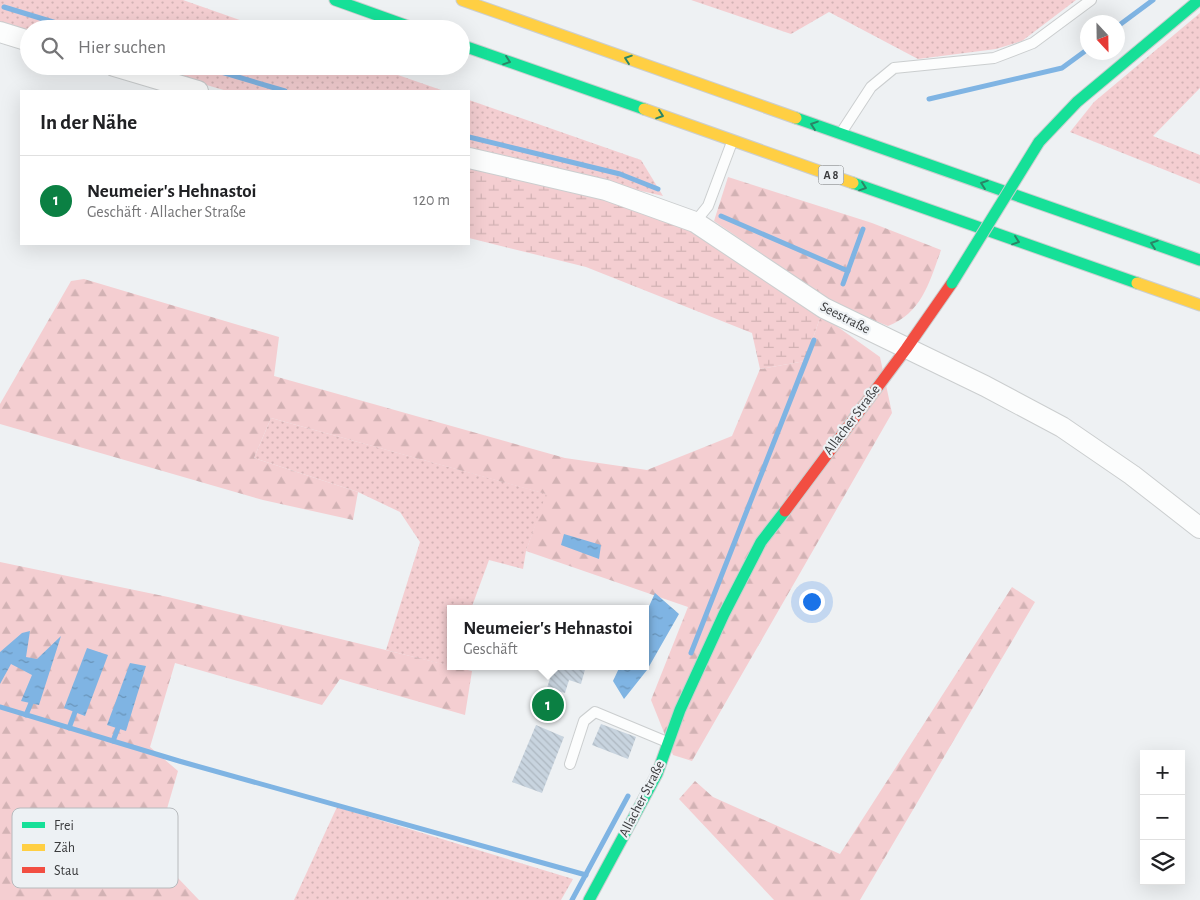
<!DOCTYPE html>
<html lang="de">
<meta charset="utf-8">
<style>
body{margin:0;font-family:"Alegreya Sans",sans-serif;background:#f2f2f2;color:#202124}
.controls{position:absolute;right:15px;bottom:15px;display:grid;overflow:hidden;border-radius:0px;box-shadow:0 5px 20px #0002}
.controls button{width:45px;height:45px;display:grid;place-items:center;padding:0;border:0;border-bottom:1px solid #e0e0e0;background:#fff;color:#202124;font:25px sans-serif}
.compass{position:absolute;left:1080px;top:15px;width:45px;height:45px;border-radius:50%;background:#fff;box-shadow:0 5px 20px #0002;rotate:158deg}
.you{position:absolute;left:811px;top:601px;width:18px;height:18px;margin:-12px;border:4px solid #fff;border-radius:50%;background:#1a73e8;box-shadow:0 0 0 8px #1a73e833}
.badge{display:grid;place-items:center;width:32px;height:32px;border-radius:50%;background:#0b8043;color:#fff;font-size:16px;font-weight:700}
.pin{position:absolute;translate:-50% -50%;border:2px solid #fff;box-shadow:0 1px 5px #0006}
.popup{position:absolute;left:447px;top:605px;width:202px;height:65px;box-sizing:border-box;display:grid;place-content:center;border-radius:0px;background:#fff;filter:drop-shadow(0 1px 4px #0005);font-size:16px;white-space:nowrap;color:#757577}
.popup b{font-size:19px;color:#202124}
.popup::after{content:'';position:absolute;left:50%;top:100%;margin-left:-10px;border:10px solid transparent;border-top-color:#fff}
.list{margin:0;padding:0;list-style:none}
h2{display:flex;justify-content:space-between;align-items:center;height:65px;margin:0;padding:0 20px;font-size:21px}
h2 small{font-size:16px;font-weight:400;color:#757577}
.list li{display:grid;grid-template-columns:32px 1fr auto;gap:15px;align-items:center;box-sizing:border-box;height:90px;padding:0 20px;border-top:1px solid #e0e0e0}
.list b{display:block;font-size:19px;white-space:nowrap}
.list p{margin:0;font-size:16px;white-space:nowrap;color:#757577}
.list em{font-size:16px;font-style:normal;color:#757577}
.icon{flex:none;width:28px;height:28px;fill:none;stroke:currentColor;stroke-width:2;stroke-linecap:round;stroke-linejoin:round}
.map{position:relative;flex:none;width:1200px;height:900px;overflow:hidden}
.search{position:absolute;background:#fff;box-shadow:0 5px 20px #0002;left:20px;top:20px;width:450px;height:55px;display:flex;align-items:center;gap:12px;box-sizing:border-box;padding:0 18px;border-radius:28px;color:#757577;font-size:19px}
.panel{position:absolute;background:#fff;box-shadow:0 5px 20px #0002;left:20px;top:90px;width:450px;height:155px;border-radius:0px}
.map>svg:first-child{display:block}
.grass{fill:url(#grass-dots)}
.forest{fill:url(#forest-firs)}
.wetland{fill:url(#wetland-marsh)}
.water{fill:url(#water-ripples)}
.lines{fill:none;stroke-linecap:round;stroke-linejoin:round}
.stream{stroke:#7fb4e3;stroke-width:5}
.building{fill:url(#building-back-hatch)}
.lane-casing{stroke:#cbcecf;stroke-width:12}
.street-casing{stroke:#cbcecf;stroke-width:22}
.fast-casing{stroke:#cbcecf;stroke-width:13}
.slow-casing{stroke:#cbcecf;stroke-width:13}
.jam-casing{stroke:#cbcecf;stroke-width:13}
.lane{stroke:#fcfdfd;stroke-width:10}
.street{stroke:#fcfdfd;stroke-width:20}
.fast{stroke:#16e098;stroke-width:11}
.slow{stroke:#ffcf43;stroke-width:11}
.jam{stroke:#f24e42;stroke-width:11}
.fast-bridge-casing{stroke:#cbcecf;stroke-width:13;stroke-linecap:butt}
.fast-bridge{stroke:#16e098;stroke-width:11}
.oneway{stroke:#2a8566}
.labels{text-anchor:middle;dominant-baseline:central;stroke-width:4.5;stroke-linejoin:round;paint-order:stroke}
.shield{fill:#edf1f4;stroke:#707274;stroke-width:1}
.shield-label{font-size:12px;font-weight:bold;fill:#3a3b3d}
.street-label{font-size:14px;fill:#3a3b3d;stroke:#edf1f4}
.key{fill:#edf1f4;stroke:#b7babd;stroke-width:1}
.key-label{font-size:14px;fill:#3a3b3d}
</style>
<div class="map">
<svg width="1200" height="900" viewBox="0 0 1200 900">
<defs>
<pattern id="grass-dots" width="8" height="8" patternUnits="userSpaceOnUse" patternTransform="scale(1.25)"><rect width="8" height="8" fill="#f4ced1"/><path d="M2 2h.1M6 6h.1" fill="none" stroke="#d2b2b4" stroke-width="1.8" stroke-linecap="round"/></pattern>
<pattern id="forest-firs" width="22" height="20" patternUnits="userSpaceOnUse" patternTransform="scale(1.25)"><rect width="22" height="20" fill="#f4ced1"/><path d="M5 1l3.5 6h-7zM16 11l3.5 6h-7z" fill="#d2b2b4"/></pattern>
<pattern id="wetland-marsh" width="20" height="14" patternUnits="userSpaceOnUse" patternTransform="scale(1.25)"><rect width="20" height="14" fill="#f4ced1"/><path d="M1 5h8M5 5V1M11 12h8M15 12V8" fill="none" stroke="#d2b2b4"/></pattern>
<pattern id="water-ripples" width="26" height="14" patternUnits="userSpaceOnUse" patternTransform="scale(1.25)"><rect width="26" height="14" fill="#7fb4e3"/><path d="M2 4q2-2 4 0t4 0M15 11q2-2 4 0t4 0" fill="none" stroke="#6994b9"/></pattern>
<pattern id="building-back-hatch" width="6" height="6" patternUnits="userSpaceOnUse" patternTransform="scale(1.25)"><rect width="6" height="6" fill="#c8d4df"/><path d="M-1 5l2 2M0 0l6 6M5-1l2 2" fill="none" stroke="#adb7c0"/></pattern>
</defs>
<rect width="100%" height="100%" fill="#eef1f3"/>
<!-- grass -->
<g class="grass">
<path d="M 0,0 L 183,0 L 265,29 L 29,29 L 29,33 L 0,25 Z"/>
<path d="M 691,0 L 1076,0 L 1022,41 L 996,49 L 918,59 L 829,12 L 791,34 Z"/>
<path d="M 1200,13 L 1200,88 L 1153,136 L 1200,155 L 1200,184 L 1070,132 L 1094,102 Z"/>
<path d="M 142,66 L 372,66 L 444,91 L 227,91 Z"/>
<path d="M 469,100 L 641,160 L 663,196 L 469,151 Z"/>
<path d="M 271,418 L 547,494 L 526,551 L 523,569 L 489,560 L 471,609 L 450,609 L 450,666 L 386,650 L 420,542 L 400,512 L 358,492 L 254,458 Z"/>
<path d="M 337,807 L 573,879 L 561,900 L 294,900 Z"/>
</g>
<!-- forest -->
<g class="forest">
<path d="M 728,177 L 872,223 L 941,250 C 930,281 922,313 888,326 L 838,306 L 714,221 Z"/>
<path d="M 84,279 L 279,337 L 274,376 L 565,458 L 647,470 L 732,436 L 760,369 L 805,361 L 821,315 L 880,357 L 892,413 L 692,761 L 673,755 L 651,700 L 688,607 L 526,551 L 546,494 L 271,418 L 254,458 L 358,492 L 353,520 L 263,500 L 0,424 L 0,404 L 71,281 Z"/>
<path d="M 0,562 L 168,597 L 472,671 L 465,715 L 340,679 L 322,705 L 175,663 L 150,747 L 178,771 L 154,853 L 199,900 L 0,900 Z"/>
<path d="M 1012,587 L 1035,602 L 860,900 L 774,900 L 679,799 L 695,781 L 713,797 L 840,854 Z"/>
</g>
<!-- wetland -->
<path class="wetland" d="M 469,164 L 604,196 L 690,226 L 821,315 L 805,361 L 760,369 L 752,333 L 586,267 L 469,238 Z"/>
<!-- water -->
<g class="water">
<path d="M 564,534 L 601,545 L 599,559 L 561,545 Z"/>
<path d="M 655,593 L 679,614 L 647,670 L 624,699 L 613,681 L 620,666 L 646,666 L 646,613 Z"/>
<path d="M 30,631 L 26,657 L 37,659 L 61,636 L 39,705 L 21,701 L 32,675 L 11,664 L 0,684 L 0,652 L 22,633 Z"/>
<path d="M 87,648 L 108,655 L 85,716 L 64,708 Z"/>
<path d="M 130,663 L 146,666 L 126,731 L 107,725 Z"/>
</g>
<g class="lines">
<!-- stream -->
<g class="stream">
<path d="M 4,7 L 76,29"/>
<path d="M 1118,26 L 1153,0"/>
<path d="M 201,66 L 285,91"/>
<path d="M 929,99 L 1062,68 L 1088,49"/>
<path d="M 469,137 L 620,174 L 658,189"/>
<path d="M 721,216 L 848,271"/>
<path d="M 843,284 L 863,229"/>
<path d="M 691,653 L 814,340"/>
<path d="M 0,707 L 179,761 L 586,875"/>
<path d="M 26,715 L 31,703"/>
<path d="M 69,728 L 75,712"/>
<path d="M 113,741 L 118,728"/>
<path d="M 572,900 L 628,796"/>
</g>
</g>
<!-- building -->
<g class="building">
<path d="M 554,666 L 586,666 L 581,684 L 569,680 L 565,693 L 547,688 Z"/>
<path d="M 601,724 L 636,737 L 628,759 L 592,745 Z"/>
<path d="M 536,725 L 564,737 L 542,793 L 512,782 Z"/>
</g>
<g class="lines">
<!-- lane casing -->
<g class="lane-casing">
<g id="lane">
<path d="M 841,133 L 871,87 L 894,68 L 994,58 L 1033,43 L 1091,0"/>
<path d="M 695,222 L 708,206 L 732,142"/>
<path d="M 570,764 L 584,721 L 595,712 L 667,742"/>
</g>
</g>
<!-- street casing -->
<g class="street-casing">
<g id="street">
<path d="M 0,32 L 29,41"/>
<path d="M 114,66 L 198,91"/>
<path d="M 469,158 L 606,190 L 695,222 L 824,308 L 985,386 L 1062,427 L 1132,475 L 1200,528"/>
</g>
</g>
<!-- fast casing -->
<g class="fast-casing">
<g id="fast">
<path d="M 335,0 L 416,29"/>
<path d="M 461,45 L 644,109"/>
<path d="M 796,118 L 1200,260"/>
<path d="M 1039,142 L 1077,102 L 1199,0"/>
<path d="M 853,183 L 1137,283"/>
<path d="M 589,900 L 657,774 L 680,710 L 724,614 L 761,542 L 785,511"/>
</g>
</g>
<!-- slow casing -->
<g class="slow-casing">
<g id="slow">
<path d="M 462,0 L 796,118"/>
<path d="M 644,109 L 853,183"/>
<path d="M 1137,283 L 1200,305"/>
</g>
</g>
<!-- jam casing -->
<g class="jam-casing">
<path id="jam" d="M 785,511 L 906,349 L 952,283"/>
</g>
<!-- lane -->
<use href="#lane" class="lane"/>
<!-- street -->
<use href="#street" class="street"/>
<!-- fast -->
<use href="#fast" class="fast"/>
<!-- slow -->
<use href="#slow" class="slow"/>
<!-- jam -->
<use href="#jam" class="jam"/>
<!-- fast-bridge casing -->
<g class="fast-bridge-casing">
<path id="fast-bridge" d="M 952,283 L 1039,142"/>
</g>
<!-- fast-bridge -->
<use href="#fast-bridge" class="fast-bridge"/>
</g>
<!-- one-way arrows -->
<defs><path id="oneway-chevron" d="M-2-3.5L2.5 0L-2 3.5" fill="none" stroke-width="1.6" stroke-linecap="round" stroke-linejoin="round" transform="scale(1.25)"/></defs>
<g class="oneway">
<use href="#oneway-chevron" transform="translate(628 59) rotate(-161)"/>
<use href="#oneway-chevron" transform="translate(507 61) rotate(19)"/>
<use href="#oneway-chevron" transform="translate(660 115) rotate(19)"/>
<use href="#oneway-chevron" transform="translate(814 125) rotate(-161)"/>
<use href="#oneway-chevron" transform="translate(984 184) rotate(-161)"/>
<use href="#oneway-chevron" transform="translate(863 187) rotate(19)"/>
<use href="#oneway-chevron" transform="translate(1016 241) rotate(19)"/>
<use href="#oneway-chevron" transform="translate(1154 244) rotate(-161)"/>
</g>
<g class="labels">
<!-- shield labels -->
<rect class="shield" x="818.5" y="165.5" width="25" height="19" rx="4"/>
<g class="shield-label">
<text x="831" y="175">A 8</text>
</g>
<!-- street labels -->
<g class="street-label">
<text transform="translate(845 318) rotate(27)">Seestraße</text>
<text transform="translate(852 420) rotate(-53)">Allacher Straße</text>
<text transform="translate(642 799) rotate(-63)">Allacher Straße</text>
</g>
</g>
<!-- legend -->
<rect x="12" y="808" width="166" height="80" rx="8" class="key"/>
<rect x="22" y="822" width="23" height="6" fill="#16e098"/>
<rect x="22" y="844" width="23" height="7" fill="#ffcf43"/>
<rect x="22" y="867" width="23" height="6" fill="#f24e42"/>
<g class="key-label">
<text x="54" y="830">Frei</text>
<text x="54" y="852">Zäh</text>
<text x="54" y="875">Stau</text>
</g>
</svg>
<div class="controls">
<button>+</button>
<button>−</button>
<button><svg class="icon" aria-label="layers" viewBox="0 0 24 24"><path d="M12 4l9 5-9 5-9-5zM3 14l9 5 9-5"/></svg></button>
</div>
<svg class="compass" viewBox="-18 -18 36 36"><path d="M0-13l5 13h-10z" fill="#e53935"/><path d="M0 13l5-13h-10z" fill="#757577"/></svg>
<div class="you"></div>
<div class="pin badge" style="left:548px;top:705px">1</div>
<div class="popup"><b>Neumeier's Hehnastoi</b>Geschäft</div>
<div class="search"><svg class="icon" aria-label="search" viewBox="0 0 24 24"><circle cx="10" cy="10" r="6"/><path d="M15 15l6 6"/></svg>Hier suchen</div>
<section class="panel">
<h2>In der Nähe<small></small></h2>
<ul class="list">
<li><span class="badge">1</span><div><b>Neumeier's Hehnastoi</b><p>Geschäft · Allacher Straße</p></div><em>120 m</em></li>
</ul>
</section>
</div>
